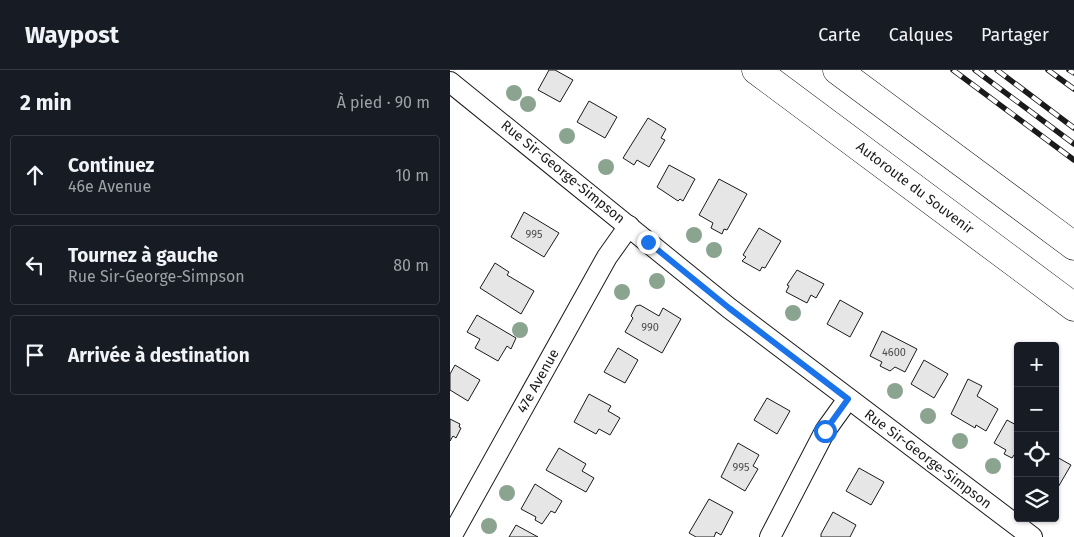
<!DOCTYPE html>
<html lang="fr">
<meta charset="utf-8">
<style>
body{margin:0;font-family:"Fira Sans",sans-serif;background:#20242c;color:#f1f3f6}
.controls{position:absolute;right:15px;bottom:15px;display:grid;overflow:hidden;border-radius:5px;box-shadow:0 1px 4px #0004}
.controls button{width:45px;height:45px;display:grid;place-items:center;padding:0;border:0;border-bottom:1px solid #363941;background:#171b24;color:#f1f3f6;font:25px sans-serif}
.stop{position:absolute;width:15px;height:15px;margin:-11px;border:4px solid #1a73e8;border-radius:50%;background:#fff}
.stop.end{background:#1a73e8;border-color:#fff;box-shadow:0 1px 5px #0008}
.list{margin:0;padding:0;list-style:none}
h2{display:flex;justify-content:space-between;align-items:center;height:65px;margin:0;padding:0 20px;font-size:21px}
h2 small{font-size:16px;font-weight:400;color:#9ea1a6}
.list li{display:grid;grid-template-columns:32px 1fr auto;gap:15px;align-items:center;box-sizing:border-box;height:80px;margin:0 10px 10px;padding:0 10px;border:1px solid #363941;border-radius:5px}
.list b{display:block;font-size:19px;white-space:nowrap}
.list p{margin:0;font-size:16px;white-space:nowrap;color:#9ea1a6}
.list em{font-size:16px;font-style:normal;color:#9ea1a6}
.icon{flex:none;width:28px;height:28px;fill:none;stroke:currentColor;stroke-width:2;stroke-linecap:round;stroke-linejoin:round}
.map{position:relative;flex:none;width:624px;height:467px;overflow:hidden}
header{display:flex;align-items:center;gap:30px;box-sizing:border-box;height:70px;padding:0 25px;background:#171b24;border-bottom:1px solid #363941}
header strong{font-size:24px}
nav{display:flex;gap:28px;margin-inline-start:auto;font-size:18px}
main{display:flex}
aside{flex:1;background:#171b24}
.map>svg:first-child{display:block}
.building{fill:#e6e6e6;stroke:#1a1a1a}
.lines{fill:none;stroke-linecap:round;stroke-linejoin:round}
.street-casing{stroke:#1a1a1a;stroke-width:22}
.highway-casing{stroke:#1a1a1a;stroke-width:29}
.street{stroke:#fff;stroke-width:20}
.highway{stroke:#fff;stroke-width:28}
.rail-casing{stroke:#1a1a1a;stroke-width:5.5}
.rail{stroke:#fff;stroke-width:4;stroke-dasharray:11;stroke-linecap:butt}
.tree{fill:#8aa48f}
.route{stroke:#1a73e8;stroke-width:6}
.labels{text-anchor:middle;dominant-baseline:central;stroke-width:4;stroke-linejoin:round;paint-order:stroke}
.number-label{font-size:11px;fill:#4d4d4d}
.street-label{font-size:14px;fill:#1a1a1a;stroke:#fff}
</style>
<header>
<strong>Waypost</strong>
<nav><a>Carte</a><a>Calques</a><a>Partager</a></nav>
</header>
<main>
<aside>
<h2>2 min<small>À pied · 90 m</small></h2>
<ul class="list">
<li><svg class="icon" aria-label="ahead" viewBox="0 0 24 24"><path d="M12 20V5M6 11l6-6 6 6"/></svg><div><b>Continuez</b><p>46e Avenue</p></div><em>10 m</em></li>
<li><svg class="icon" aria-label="left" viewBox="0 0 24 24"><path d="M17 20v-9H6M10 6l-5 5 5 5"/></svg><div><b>Tournez à gauche</b><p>Rue Sir-George-Simpson</p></div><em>80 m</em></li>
<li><svg class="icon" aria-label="arrive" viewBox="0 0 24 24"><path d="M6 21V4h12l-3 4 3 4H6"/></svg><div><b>Arrivée à destination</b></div></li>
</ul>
</aside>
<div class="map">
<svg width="624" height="467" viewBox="0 0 624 467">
<rect width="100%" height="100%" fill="#fff"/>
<!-- building -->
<g class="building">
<path d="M 99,0 L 105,0 L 123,10 L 110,32 L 88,20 Z"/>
<path d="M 139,31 L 167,47 L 155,68 L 127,52 Z"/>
<path d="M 198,48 L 216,59 L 211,68 L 215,70 L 199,97 L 187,90 L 184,95 L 173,88 Z"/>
<path d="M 219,95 L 245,109 L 233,131 L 230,129 L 228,131 L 207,117 Z"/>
<path d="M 269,109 L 297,124 L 277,160 L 274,159 L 272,164 L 261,158 L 263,153 L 249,145 Z"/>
<path d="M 74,142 L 109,163 L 94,187 L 61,167 Z"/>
<path d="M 309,158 L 331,171 L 315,198 L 312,197 L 310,201 L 292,191 L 296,187 L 293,185 Z"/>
<path d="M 45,193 L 59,202 L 57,205 L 84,221 L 71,244 L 30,218 Z"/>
<path d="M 347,200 L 374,214 L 366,228 L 361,225 L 357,233 L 336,222 L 339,216 L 337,215 Z"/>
<path d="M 390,230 L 413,243 L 400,267 L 377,254 Z"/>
<path d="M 190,235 L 209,246 L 213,238 L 231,249 L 212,283 L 175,262 L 183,248 L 181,246 L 186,236 Z"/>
<path d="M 27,245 L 66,268 L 61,279 L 57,276 L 48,291 L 25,278 L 30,269 L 17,262 Z"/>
<path d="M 432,261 L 467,279 L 455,302 L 445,297 L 440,301 L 430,296 L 432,292 L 420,286 Z"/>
<path d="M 168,278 L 188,290 L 175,313 L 154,302 Z"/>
<path d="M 474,290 L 498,304 L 484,328 L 461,314 Z"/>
<path d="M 5,295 L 30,310 L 18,331 L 0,320 L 0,304 Z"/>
<path d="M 518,309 L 532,316 L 527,326 L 548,339 L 536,361 L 526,355 L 525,358 L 501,344 Z"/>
<path d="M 139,324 L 161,336 L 158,341 L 170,348 L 160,365 L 149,359 L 146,364 L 124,352 Z"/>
<path d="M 317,328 L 340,341 L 327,364 L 304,350 Z"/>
<path d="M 0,349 L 10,354 L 9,357 L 11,358 L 6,368 L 3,366 L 0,371 Z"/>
<path d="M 557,350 L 568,356 L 568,386 L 564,385 L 562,388 L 554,384 L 556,380 L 544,373 Z"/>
<path d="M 288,373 L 309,385 L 303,396 L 308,399 L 295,421 L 271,407 Z"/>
<path d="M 109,378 L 136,394 L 132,401 L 144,408 L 136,422 L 96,400 Z"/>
<path d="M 605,386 L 621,395 L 607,419 L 605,418 Z"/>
<path d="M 409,398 L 434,412 L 421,435 L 396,421 Z"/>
<path d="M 85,414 L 112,431 L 105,443 L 101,441 L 92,454 L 85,450 L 86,447 L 71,439 Z"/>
<path d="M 259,429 L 283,442 L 271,465 L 266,462 L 264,467 L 246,467 L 239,463 Z"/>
<path d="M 383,442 L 406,455 L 400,467 L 371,467 L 371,464 Z"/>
<path d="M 66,455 L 88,467 L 59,467 Z"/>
</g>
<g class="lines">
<!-- street casing -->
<g class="street-casing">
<g id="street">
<path d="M 0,12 L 279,238 L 582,467"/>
<path d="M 1,467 L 157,187 L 179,156"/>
<path d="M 320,467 L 375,361 L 398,329"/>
</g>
</g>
<!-- highway casing -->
<g class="highway-casing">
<g id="highway">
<path d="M 306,0 L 624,237"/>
<path d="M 387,0 L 624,176"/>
</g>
</g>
<!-- street -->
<use href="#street" class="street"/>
<!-- highway -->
<use href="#highway" class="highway"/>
<!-- rail casing -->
<g class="rail-casing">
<g id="rail">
<path d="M 503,0 L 624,90"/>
<path d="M 525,0 L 624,74"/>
<path d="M 547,0 L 624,58"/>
<path d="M 598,0 L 624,19"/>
<path d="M 619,0 L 624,3"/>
</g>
</g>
<!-- rail -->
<use href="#rail" class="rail"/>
</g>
<!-- trees -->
<g class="tree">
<circle cx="64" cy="23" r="8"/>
<circle cx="78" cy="34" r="8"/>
<circle cx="117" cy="66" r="8"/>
<circle cx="156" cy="97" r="8"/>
<circle cx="244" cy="165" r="8"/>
<circle cx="264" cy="180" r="8"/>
<circle cx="207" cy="211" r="8"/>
<circle cx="172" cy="222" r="8"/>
<circle cx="343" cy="243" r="8"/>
<circle cx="70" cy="260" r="8"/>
<circle cx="445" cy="321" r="8"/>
<circle cx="478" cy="346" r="8"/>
<circle cx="510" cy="371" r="8"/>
<circle cx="543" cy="396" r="8"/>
<circle cx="57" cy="423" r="8"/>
<circle cx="39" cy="456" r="8"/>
</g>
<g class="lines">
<!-- route -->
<path class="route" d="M 198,172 L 279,238 L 398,329 L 375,361"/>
</g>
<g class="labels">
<!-- number labels -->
<g class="number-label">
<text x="84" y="164">995</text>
<text x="200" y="257">990</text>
<text x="444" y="282">4600</text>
<text x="291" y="397">995</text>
</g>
<!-- street labels -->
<g class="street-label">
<text transform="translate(113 102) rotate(39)">Rue Sir-George-Simpson</text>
<text transform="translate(465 118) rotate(37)">Autoroute du Souvenir</text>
<text transform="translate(88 311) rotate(-61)">47e Avenue</text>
<text transform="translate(478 389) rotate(37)">Rue Sir-George-Simpson</text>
</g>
</g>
</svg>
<div class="controls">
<button>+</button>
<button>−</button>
<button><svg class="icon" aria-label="locate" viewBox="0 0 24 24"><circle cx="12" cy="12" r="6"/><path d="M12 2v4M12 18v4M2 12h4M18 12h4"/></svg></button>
<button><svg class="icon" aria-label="layers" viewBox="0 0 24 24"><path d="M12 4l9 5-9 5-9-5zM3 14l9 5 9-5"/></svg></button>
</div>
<div class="stop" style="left:375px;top:361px"></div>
<div class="stop end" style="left:198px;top:172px"></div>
</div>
</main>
